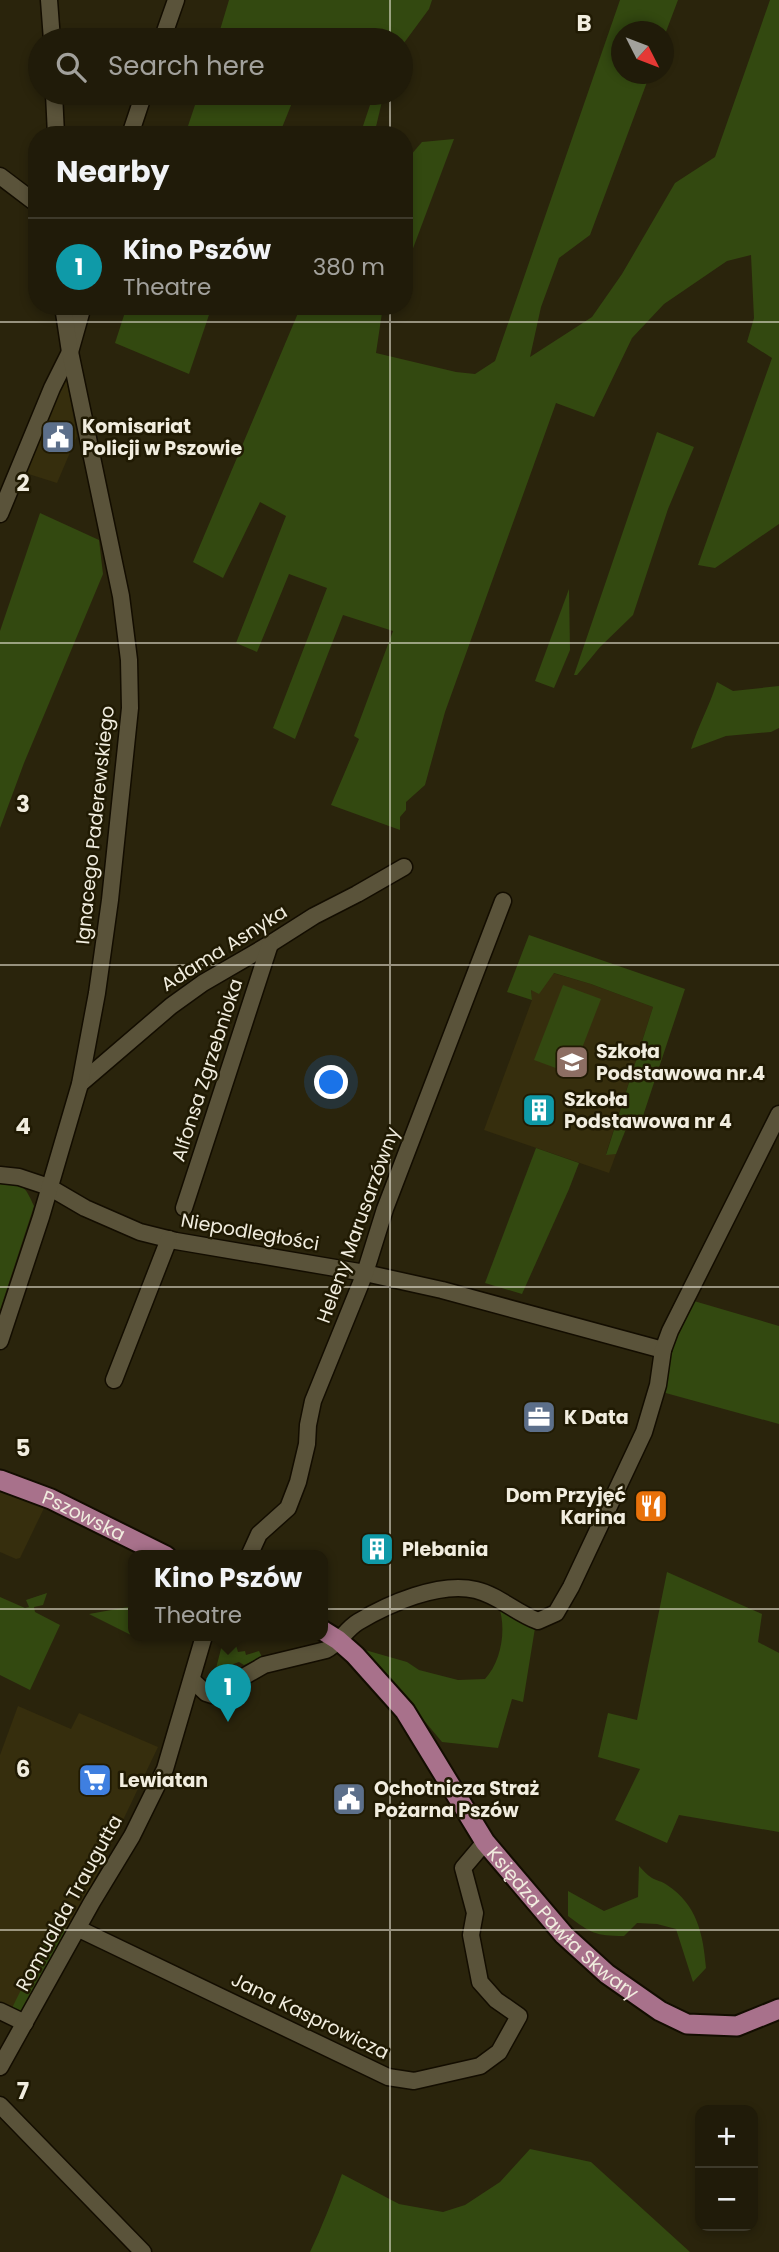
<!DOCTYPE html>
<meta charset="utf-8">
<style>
body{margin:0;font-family:Poppins,sans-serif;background:#282412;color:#f1f3f6}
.controls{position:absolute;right:21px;bottom:21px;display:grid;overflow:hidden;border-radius:14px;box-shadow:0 4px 10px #0003}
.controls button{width:63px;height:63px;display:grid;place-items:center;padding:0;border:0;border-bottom:2px solid #3d392a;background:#201b09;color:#f1f3f6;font:35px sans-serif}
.compass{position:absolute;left:611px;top:21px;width:63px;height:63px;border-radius:50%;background:#201b09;box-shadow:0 4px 10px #0003;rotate:132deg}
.you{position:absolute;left:332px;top:1083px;width:24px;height:24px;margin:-18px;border:5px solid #fff;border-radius:50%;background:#1a73e8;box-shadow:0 0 0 10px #1a73e833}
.badge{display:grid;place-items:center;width:46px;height:46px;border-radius:50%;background:#0b8043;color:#fff;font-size:23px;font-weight:700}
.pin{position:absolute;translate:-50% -58px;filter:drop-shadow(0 2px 4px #0008)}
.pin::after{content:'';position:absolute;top:37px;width:24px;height:21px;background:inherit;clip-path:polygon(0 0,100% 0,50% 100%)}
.popup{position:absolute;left:128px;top:1550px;width:200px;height:91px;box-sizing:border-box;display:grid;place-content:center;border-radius:14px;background:#201b09;filter:drop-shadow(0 2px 5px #0005);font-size:23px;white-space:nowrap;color:#a2a19c}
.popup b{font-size:26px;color:#f1f3f6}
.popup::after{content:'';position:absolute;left:50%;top:100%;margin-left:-14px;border:14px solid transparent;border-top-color:#201b09}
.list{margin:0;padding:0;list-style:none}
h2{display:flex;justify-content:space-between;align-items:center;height:91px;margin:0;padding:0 28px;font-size:30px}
h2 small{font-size:23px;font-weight:400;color:#a2a19c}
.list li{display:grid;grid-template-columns:46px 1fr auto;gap:21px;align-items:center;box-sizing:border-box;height:98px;padding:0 28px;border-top:2px solid #3d392a}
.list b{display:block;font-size:26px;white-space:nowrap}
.list p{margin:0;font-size:23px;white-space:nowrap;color:#a2a19c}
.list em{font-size:23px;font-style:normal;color:#a2a19c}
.icon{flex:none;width:38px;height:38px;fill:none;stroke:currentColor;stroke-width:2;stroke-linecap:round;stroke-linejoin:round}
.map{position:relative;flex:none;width:779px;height:2252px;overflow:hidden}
.search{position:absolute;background:#201b09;box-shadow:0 4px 10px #0003;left:28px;top:28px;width:385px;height:77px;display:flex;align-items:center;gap:18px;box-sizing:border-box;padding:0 24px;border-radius:38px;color:#a2a19c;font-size:26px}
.panel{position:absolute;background:#201b09;box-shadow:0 4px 10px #0003;left:28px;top:126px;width:385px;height:189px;border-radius:28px}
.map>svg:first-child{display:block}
.built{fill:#362e0d}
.green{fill:#334910}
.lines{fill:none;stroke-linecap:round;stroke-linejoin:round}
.minor-casing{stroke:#130d00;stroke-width:19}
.major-casing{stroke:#130d00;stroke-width:23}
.minor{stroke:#5a533a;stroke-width:16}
.major{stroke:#a8718b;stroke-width:19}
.grid{fill:none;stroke:#f1eddf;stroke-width:2;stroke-opacity:0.55}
.labels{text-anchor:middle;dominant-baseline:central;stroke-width:5;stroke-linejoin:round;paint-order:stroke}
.poi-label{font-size:19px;font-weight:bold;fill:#f1eddf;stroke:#201a03;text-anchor:start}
.street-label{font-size:19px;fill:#f1eddf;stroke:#201a03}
.grid-label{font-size:23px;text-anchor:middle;font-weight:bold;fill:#f1eddf;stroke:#201a03;stroke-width:5;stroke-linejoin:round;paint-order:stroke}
</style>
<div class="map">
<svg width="779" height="2252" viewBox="0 0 779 2252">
<rect width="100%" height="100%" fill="#2a240c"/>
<!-- built -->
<g class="built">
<path d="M 65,372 L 77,436 L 57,483 L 19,471 Z"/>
<path d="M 553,973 L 591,984 L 653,1007 L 606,1154 L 616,1154 L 609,1173 L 484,1130 L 532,1000 L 531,989 Z"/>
<path d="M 0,1487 L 46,1504 L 20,1558 L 16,1559 L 0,1552 Z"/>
<path d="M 18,1706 L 71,1729 L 79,1713 L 158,1747 L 79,1912 L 23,2010 L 0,2008 L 0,1755 Z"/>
</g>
<!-- green -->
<g class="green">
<path d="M 229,0 L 432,0 L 429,9 L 401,47 L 401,40 L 217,40 Z"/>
<path d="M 620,0 L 678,0 L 664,37 L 664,32 L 622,32 L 622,74 L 650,74 L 590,235 L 559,258 L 541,307 L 530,357 L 592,317 L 622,274 L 675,183 L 715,157 L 770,0 L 779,0 L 779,524 L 715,568 L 698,565 L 772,358 L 747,342 L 754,318 L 751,255 L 727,261 L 664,304 L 632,338 L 594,417 L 556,403 L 445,712 L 425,785 L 406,802 L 406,810 L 400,817 L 400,830 L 331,805 L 359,739 L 354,736 L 393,631 L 343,615 L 295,739 L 273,728 L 327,588 L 289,574 L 257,652 L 236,643 L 286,516 L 260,502 L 223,578 L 193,562 L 301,306 L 383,306 L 376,353 L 456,372 L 475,374 L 495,361 Z"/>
<path d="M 199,93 L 296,93 L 279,135 L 185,135 Z"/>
<path d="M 374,93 L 384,93 L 374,135 L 360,135 Z"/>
<path d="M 454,139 L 412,251 L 404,265 L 404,163 L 422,142 Z"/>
<path d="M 127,306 L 212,306 L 189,374 L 115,343 Z"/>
<path d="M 657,432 L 694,447 L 668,509 L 633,615 L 600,647 L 577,675 L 574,675 Z"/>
<path d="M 40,513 L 99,540 L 103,574 L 24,763 L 0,828 L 0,631 Z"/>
<path d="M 569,589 L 570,650 L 554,688 L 535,681 Z"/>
<path d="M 717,682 L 733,691 L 779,686 L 779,728 L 771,732 L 726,736 L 691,749 C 698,726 710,705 717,682 Z"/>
<path d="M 529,935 L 685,989 L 639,1128 L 628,1124 L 616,1154 L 606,1155 L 653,1007 L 591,984 L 554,973 L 539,994 L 531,990 L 532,1000 L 507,992 Z"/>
<path d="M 563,985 L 601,999 L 572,1074 L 534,1060 Z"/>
<path d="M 536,1148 L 579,1163 L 569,1189 L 522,1294 L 485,1283 Z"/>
<path d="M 0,1184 C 24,1185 24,1184 34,1206 L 0,1310 Z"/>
<path d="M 694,1301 L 779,1326 L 779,1424 L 662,1392 L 674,1344 Z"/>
<path d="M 667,1572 L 762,1614 L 758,1642 L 779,1653 L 779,1832 L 679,1815 L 667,1843 L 615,1820 L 640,1769 L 598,1757 L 608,1713 L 637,1720 Z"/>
<path d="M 47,1593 L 43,1605 L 34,1607 L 35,1612 L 60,1625 L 30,1690 L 0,1675 L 0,1597 L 25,1608 L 29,1607 L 26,1600 Z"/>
<path d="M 498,1604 L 535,1628 L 523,1702 L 512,1699 L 498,1748 L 442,1742 L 365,1650 L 407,1662 L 419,1670 L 458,1680 L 485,1679 C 502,1661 507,1627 498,1604 Z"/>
<path d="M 128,1607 L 133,1609 L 133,1636 L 89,1614 Z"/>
<path d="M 223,1641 L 235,1642 L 238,1652 L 245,1651 L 246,1655 L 259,1651 L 262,1657 L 244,1665 L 239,1662 L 228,1666 L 213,1680 Z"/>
<path d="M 639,1866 C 643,1870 647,1875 652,1878 C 657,1881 662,1881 667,1885 C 697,1905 703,1933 706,1968 L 693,1982 L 676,1929 L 657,1924 L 637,1923 L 624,1936 C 595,1936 591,1933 568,1916 L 568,1891 L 604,1911 L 638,1897 Z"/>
<path d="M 57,1926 L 64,1928 L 67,1933 L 23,2012 L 18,2012 L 13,2009 L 13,2006 L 50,1931 Z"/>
<path d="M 530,2149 L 591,2162 L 690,2252 L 310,2252 C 322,2227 332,2200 342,2174 L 399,2204 L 443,2212 L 465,2205 L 500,2182 Z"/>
</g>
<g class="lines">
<!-- minor casing -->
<g class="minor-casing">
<g id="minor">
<path d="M 49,0 L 52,40"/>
<path d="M 162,40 L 176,0"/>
<path d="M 54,93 L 56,135"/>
<path d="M 130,135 L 144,93"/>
<path d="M 0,176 L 37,204"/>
<path d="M 0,514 L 52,388 L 70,352 L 83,306"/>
<path d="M 80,1084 L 171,1006 L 203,983 L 270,944 L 314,916 L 357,894 L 404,867"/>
<path d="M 0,1175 L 19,1177 L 49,1187 L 85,1208 L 140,1232 L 176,1241 L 365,1273 L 442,1290 L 663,1350"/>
<path d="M 184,1208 L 270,944"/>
<path d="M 0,1341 L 41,1217 L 80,1084 L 97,993 L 110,900 L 130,708 L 129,660 L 121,596 L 70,352 L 63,306"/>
<path d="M 114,1380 L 169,1239"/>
<path d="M 249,1556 L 259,1534 L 288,1508 L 298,1482 L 307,1444 L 308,1425 L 313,1401 L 365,1273 L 385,1209 L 503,901"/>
<path d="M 192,1680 L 206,1693 L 212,1695 L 264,1665 L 326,1650 C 339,1644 346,1629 358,1622 C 388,1604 440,1581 476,1590 C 498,1595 516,1613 538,1621 L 556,1613 L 571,1587 L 644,1432 L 658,1385 L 663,1350 L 670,1331 L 779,1114"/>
<path d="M 79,1929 L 388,2077 L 414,2081 L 480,2066 L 499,2052 L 519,2016 L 496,2000 L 480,1982 L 471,1935 L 475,1913 L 463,1868 L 485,1842"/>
<path d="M 0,2011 L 25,2023"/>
<path d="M 0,2067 L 92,1902 L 132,1836 L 165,1769 L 204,1636"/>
<path d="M 0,2105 L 143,2252"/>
</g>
</g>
<!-- major casing -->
<g class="major-casing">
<g id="major">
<path id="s1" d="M 0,1480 L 51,1499 L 166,1556"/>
<path id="s2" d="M 322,1630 L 338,1640 L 355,1655 L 405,1711 L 485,1842 L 564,1935 L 607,1974 L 660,2011 L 687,2024 L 737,2026 L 779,2009"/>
</g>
</g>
<!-- minor -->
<use href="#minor" class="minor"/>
<!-- major -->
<use href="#major" class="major"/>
</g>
<!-- grid -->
<path class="grid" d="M 390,0 L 390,40M 390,93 L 390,135M 390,306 L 390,2252M 0,322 L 779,322M 0,643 L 779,643M 0,965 L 779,965M 0,1287 L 779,1287M 0,1609 L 779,1609M 0,1930 L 779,1930"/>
<!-- icons -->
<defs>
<g id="civic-square" transform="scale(1.75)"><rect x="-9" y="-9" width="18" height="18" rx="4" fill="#5c6f8a" stroke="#201a03"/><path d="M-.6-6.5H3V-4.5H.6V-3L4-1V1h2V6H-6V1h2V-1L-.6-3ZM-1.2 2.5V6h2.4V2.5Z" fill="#fff"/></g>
<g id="school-square" transform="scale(1.75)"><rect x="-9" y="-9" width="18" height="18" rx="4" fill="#8d6e63" stroke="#201a03"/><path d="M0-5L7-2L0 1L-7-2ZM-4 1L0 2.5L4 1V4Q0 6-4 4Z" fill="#fff"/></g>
<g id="building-square" transform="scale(1.75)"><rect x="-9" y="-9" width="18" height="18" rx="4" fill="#0f9aa8" stroke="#201a03"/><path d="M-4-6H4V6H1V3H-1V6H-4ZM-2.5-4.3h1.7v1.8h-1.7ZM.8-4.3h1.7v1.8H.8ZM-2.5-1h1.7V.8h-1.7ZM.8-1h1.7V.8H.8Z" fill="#fff"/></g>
<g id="office-square" transform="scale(1.75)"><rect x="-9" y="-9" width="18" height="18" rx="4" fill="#5c6f8a" stroke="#201a03"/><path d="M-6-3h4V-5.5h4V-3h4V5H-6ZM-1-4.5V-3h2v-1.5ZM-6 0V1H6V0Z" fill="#fff"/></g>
<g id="restaurant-square" transform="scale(1.75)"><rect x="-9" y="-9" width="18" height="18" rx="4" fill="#e8710a" stroke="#201a03"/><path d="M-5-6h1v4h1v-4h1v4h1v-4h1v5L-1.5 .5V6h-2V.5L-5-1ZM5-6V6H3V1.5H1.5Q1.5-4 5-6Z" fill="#fff"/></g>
<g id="supermarket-square" transform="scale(1.75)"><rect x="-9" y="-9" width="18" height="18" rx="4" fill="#3f7fe0" stroke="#201a03"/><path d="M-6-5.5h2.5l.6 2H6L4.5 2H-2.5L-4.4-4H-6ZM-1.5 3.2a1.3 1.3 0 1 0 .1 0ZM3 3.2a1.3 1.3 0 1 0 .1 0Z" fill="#fff"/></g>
</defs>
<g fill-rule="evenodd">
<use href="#civic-square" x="58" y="437"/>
<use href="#school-square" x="572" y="1062"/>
<use href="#building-square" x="539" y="1110"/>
<use href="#office-square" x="539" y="1417"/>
<use href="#restaurant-square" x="651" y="1506"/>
<use href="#building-square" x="377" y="1549"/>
<use href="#supermarket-square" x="95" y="1780"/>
<use href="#civic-square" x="349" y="1799"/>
</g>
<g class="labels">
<!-- poi labels -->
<g class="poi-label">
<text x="82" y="426">Komisariat<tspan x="82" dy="22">Policji w Pszowie</tspan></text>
<text x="596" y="1051">Szkoła<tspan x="596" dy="22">Podstawowa nr.4</tspan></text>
<text x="564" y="1099">Szkoła<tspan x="564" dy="22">Podstawowa nr 4</tspan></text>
<text x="564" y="1417">K Data</text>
<text x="626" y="1495" text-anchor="end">Dom Przyjęć<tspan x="626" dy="22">Karina</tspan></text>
<text x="402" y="1549">Plebania</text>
<text x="119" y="1780">Lewiatan</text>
<text x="374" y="1788">Ochotnicza Straż<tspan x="374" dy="22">Pożarna Pszów</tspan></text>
</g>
<!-- street labels -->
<g class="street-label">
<text transform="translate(95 825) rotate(-84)">Ignacego Paderewskiego</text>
<text transform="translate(224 948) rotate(-32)">Adama Asnyka</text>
<text transform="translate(207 1070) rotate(-72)">Alfonsa Zgrzebnioka</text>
<text transform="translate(358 1225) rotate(-70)">Heleny Marusarzówny</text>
<text transform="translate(250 1232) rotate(10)">Niepodległości</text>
<text stroke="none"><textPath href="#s1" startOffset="91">Pszowska</textPath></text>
<text transform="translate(69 1903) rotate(-61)">Romualda Traugutta</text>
<text stroke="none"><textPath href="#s2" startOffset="383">Księdza Pawła Skwary</textPath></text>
<text transform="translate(310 2016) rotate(26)">Jana Kasprowicza</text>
</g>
</g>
<g class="grid-label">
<text x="584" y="31">B</text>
<text x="23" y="491">2</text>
<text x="23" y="812">3</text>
<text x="23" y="1134">4</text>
<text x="23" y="1456">5</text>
<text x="23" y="1777">6</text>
<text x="23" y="2099">7</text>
</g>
</svg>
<div class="controls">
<button>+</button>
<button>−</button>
</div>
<svg class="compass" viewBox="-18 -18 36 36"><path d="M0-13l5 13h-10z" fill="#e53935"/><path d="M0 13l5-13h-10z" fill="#a2a19c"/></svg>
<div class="you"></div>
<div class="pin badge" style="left:228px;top:1722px;background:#0f9aa8">1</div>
<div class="popup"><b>Kino Pszów</b>Theatre</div>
<div class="search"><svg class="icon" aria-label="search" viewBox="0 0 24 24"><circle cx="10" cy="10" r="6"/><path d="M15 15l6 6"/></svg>Search here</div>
<section class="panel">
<h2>Nearby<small></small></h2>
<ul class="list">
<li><span class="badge" style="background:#0f9aa8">1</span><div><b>Kino Pszów</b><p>Theatre</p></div><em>380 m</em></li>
</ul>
</section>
</div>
